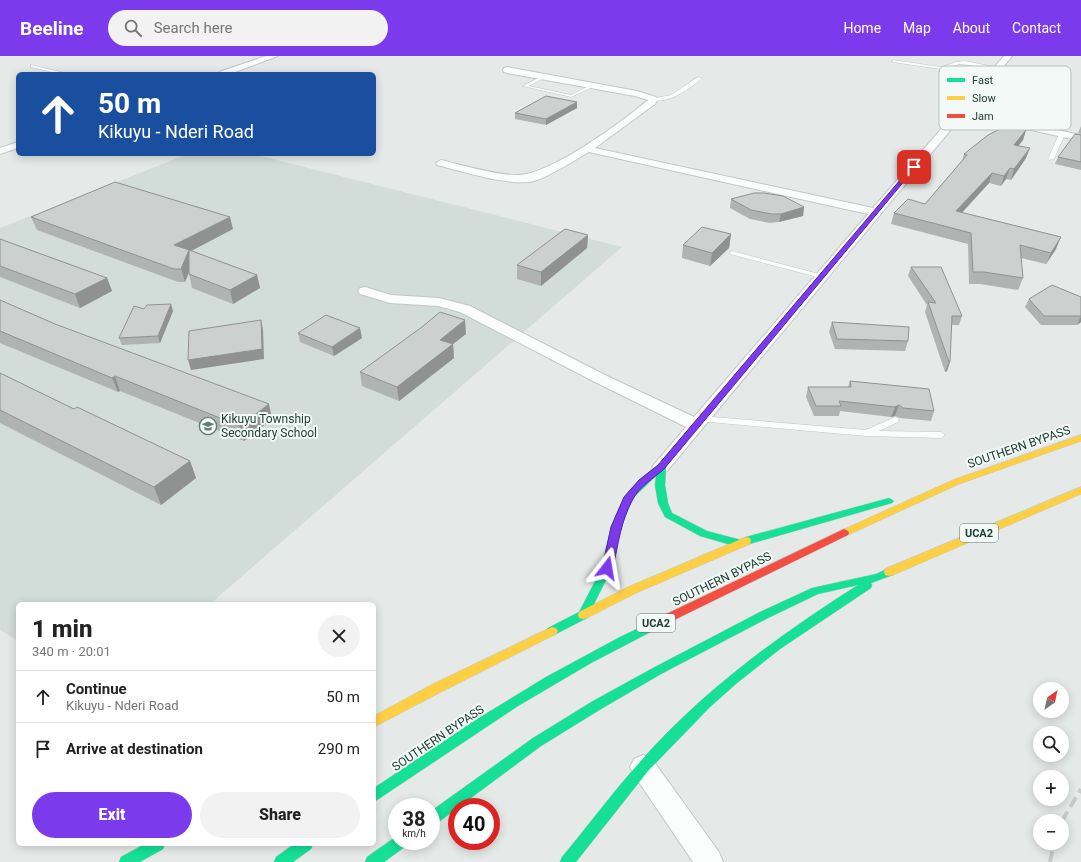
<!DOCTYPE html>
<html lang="en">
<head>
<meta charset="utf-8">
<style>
  body { margin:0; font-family:Roboto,sans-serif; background:#f2f2f2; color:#222; height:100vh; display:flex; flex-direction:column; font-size:15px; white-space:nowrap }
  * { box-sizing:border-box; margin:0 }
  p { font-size:13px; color:#767676 }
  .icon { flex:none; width:22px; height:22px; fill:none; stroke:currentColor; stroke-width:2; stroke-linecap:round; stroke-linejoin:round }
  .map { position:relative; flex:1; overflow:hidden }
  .sheet { position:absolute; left:16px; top:546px; width:360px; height:244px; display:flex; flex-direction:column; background:#fff; border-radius:6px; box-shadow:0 2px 10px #0003 }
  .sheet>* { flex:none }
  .banner { position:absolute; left:16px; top:16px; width:360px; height:84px; border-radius:6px; box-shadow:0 2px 10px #0003; background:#1a4fa0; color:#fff; overflow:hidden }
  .needle { width:26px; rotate:33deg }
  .buttons { position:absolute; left:1033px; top:626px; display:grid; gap:8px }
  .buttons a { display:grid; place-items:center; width:36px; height:36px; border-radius:50%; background:#fff; box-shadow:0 2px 10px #0003; font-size:20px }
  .speed { position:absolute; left:388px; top:742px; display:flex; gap:8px; font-size:20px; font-weight:700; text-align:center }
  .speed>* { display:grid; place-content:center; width:52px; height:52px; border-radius:50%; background:#fff; box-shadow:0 2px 10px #0003; line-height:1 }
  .speed small { font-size:10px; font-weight:400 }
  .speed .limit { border:6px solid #d22; background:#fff; color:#111 }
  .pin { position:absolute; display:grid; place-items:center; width:34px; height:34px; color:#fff; margin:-17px; border-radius:8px; box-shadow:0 2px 6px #0006 }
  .me { position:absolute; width:44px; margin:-22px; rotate:14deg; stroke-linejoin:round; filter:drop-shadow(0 0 3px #0008) }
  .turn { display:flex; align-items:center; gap:14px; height:84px; padding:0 16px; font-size:18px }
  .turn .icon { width:52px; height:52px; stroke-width:2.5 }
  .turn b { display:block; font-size:28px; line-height:34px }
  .round { display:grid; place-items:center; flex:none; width:42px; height:42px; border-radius:21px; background:#f2f2f2 }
  .summary { display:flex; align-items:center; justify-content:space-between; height:68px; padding:0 16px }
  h1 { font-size:24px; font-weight:800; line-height:30px }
  .cta { display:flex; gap:8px; margin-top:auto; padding:8px 16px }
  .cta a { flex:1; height:46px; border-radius:24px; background:#7c3aed; color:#fff; font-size:16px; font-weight:800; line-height:46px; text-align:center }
  .cta a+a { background:#f2f2f2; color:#222 }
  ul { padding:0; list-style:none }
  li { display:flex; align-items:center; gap:12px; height:52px; padding:0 16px; border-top:1px solid #e0e0e0 }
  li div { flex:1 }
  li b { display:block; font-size:15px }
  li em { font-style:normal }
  header { display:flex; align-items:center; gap:24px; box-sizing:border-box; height:56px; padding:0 20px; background:#7c3aed; color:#fff }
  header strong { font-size:19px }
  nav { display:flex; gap:22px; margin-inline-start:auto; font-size:14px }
  .search { width:280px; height:36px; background:#f2f2f2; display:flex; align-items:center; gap:10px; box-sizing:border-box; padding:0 14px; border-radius:22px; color:#767676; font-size:15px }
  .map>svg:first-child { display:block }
  .built { fill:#d2dcd8 }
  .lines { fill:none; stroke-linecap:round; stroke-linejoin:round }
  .lane-casing { stroke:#c2c7c5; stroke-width:1 }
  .street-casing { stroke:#c2c7c5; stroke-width:2 }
  .fast-casing { stroke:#c0c8c5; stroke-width:1 }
  .slow-casing { stroke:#c0c8c5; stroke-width:1 }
  .jam-casing { stroke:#c0c8c5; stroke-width:1 }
  .lane { fill:#fbfcfc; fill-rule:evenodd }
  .street { fill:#fbfcfc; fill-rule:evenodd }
  .fast { fill:#16e098; fill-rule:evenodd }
  .slow { fill:#ffcf43; fill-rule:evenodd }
  .jam { fill:#f24e42; fill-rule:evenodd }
  .rail { stroke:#c7cbca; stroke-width:4; stroke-dasharray:11 5.5; stroke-linecap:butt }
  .wall { fill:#afb4b2 }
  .shaded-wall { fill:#8f9291 }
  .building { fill:#ccd1cf; stroke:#8f9291 }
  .route { fill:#7c3aed; stroke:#51269a }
  .labels { text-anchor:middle; stroke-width:4; stroke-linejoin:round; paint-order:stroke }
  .shield { fill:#f3f9f6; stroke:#607770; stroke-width:1 }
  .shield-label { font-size:11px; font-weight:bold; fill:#213f37 }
  .poi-label { font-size:12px; fill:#213f37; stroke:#f3f9f6; text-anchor:start }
  .street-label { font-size:12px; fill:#213f37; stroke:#f3f9f6 }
  .key { fill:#f3f9f6; stroke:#b4c1bd; stroke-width:1 }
  .key-label { font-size:11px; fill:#213f37 }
</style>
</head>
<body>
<header>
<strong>Beeline</strong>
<div class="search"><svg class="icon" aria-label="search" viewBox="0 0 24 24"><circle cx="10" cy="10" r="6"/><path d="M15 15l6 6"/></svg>Search here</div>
<nav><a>Home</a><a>Map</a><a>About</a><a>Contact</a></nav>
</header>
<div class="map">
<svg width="1081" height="806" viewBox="0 0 1081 806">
  <rect width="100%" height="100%" fill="#e5eae8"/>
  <!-- built -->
  <polygon class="built" points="188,98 253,98 622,191 210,548 18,548 18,585 0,574 0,172"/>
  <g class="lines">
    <defs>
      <g id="lane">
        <polygon points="893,4 941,11 956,6 965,5 999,12 997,13 960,8 941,13 892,6"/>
        <polygon points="31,9 65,17 67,18 60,18 31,11"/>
        <polygon points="542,20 544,22 529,30 571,39 591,29 595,30 571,41 523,30"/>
        <path d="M 698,21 L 702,22 C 692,32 665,50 651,43 L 671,39 Z"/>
        <polygon points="1062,76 1065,78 1054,103 1049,104 1048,103 1059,78"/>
        <polygon points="732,195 823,219 824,220 821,222 730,198 730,196"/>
        <polygon points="701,360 866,374 895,361 898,362 899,364 898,366 879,375 941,376 945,379 941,382 866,380 698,365 697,363 698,361"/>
      </g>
      <g id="street">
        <polygon points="266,0 278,0 230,18 218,18 219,16"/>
        <path d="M 1004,0 L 1012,0 L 967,55 L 1081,79 L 1081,85 L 963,59 L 667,415 L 661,417 L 655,415 L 652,411 L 686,371 L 593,325 L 460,256 L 438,250 L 390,247 L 360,238 L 358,235 L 360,232 L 365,231 L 391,239 L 439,242 L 470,250 L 605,319 L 694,361 L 868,158 L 589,96 C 571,106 553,119 534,125 C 511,131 461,115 437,109 L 436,107 L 441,104 C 462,109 499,120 519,119 C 551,118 622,66 648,44 L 635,40 L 507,17 L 504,16 L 503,14 L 504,12 L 507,11 L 637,35 L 656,41 L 658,43 L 655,48 L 595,92 L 873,152 Z"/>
        <polygon points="18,86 18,92 0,98 0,92"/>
        <polygon points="643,699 652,703 719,796 723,806 693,806 634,719 630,711 634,703"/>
      </g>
      <g id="fast">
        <polygon points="661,408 666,411 665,429 668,447 672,457 707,475 741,484 746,481 889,442 894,445 892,447 746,489 743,488 738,491 700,480 665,461 658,447 655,429 656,420 633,442 621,471 612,512 587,562 556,578 552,579 548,578 546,575 548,572 579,556 602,512 611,471 624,441 640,424 658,409"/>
        <path d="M 889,512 L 893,513 L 894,516 L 893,519 L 871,527 L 872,529 L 871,532 L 780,593 L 737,627 L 710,651 L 648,715 L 576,806 L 560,806 L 562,801 C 588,770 612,737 639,707 C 702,635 778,580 858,529 L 818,538 L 768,562 L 661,618 L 601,653 L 541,690 L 436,768 L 431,769 L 431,755 L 533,682 L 593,645 L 653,612 L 760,556 L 812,532 L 876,518 Z"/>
        <polygon points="662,561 666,562 667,565 666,568 591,607 518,650 374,746 374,732 474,665 546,621 620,581"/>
        <polygon points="397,780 397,785 408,785 406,790 384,806 365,806 367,801"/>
        <polygon points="145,788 165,788 163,793 140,806 119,806 121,801"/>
        <polygon points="294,788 313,788 311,793 293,806 274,806 276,801"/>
      </g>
      <g id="slow">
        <polygon points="1081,379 1081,385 959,428 848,479 840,479 839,477 840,475 953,424"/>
        <polygon points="1081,431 1081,438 893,519 889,520 885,519 884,516 885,513"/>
        <polygon points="746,481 750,482 751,485 750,488 636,537 587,562 583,563 579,562 578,559 579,556 628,531"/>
        <polygon points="552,571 556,572 558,575 556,578 439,637 374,671 374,660 431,629"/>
      </g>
      <polygon id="jam" points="844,473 848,475 849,477 848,479 666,568 662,569 658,568 657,565 658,562"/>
    </defs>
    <!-- lane casing -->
    <use href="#lane" class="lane-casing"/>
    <!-- street casing -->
    <use href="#street" class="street-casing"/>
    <!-- fast casing -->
    <use href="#fast" class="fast-casing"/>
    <!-- slow casing -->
    <use href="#slow" class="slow-casing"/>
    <!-- jam casing -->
    <use href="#jam" class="jam-casing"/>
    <!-- lane -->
    <use href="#lane" class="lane"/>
    <!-- street -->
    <use href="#street" class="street"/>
    <!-- fast -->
    <use href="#fast" class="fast"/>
    <!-- slow -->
    <use href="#slow" class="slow"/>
    <!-- jam -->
    <use href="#jam" class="jam"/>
    <!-- rail -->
    <g class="rail">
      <polyline points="1062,765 1081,733"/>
      <polyline points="1050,806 1054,787"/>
    </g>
  </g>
  <!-- wall -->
  <g class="wall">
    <polygon points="577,46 577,52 546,69 515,63 515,57"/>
    <polygon points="1012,48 1010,54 1004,61 973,55 975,49"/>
    <polygon points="970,63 998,64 997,68 995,70 969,66"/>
    <polygon points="1081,70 1081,78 1078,77"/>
    <polygon points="1026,74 1023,84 1018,90 1026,102 1011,124 1006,123 1001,130 989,127 962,157 1056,193 1046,208 1021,202 1023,222 1018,234 980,228 969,228 968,188 891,168 894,157 925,148 962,106 964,98"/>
    <polygon points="1081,79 1081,114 1055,108 1058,101"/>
    <polygon points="731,143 804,151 803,160 779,166 770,167 750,163 730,152"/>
    <polygon points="31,161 233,173 191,195 257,219 260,232 233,248 192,232 189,217 185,226 178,226 37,174"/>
    <polygon points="731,178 729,192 710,210 682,202 683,189"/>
    <polygon points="588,179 587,192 541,230 517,223 517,209"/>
    <polygon points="0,183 107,222 112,235 80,252 0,221"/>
    <polygon points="911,211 962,260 959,269 951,269 950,306 947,315 945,316 925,256 927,249 908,220"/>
    <polygon points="1081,241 1081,266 1077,269 1041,269 1025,251 1029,243"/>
    <polygon points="0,244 272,363 244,385 120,335 118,336 0,287"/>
    <polygon points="144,253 173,255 160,287 122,289 119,282"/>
    <polygon points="832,266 908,285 905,295 835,293 829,276"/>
    <polygon points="298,277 362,282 334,300 300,286"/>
    <polygon points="466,278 453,288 454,302 399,345 362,330 360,316"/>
    <polygon points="0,317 74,353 190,405 196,422 161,449 0,367"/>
    <polygon points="850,325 934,355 931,365 900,362 895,360 891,361 840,355 839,360 814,360 806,341 808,331 848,331"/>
  </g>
  <!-- shaded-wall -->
  <g class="shaded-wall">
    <polygon points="577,46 577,52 546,69 546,63"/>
    <polygon points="1012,48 1010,54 1004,61 1006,55"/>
    <polygon points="1026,74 1023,84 1011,99 1014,89"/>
    <polygon points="1030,92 1026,102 1011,124 1014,113"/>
    <polygon points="1010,112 1006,123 1001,130 1004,120"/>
    <polygon points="992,117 989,127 953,166 956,155"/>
    <polygon points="804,151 803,160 779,166 781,158"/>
    <polygon points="230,161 233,173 189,196 192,207 185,226 174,189"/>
    <polygon points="731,178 729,192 710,210 712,197"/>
    <polygon points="588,179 587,192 541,230 541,216"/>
    <polygon points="1061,181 1056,193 1046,208 1051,197"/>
    <polygon points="257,219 260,232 233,248 230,234"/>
    <polygon points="107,222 112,235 80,252 75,238"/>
    <polygon points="171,248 173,255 160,287 158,280"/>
    <polygon points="1081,260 1081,266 1077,269"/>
    <polygon points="261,264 263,274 264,303 191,314 188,304"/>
    <polygon points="465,264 466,278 444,295 453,288 454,302 399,345 397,331 440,284"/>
    <polygon points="360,272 362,282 334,300 332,291"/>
    <polygon points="949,306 950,306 947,315 945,316"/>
    <polygon points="115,320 120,335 118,336 112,322"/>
    <polygon points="269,348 272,363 244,385 240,370"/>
    <polygon points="899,349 895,360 891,361 895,351"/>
    <polygon points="190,405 196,422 161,449 154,431"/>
  </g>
  <!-- building -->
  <g class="building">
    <polygon points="546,40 577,46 546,63 515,57"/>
    <polygon points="1006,70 1026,74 1014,89 1030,92 1014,113 1010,112 1004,120 992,117 956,155 1061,181 1051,197 1020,189 1023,222 984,216 973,216 971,177 894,157 908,143 925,148 967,99 964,98 988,79"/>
    <polygon points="1075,78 1081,79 1081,106 1058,101"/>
    <polygon points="115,126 230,161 174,189 189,194 181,213 174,213 31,161"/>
    <polygon points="754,137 764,137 783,140 804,151 781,158 771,158 751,154 731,143"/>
    <polygon points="702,171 731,178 712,197 683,189"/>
    <polygon points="565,173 588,179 541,216 517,209"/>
    <polygon points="0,183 107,222 75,238 0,210"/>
    <polygon points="189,194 257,219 230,234 189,218"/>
    <polygon points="911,211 941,211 962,260 952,260 950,306 949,306 928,246 936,247"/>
    <polygon points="1052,229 1081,241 1081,260 1044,260 1029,243"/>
    <polygon points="0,244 55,268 269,348 240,370 115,320 112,322 0,275"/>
    <polygon points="171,248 158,280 119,282 134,250 144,253 147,249"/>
    <polygon points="440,256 465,264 440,284 453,288 397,331 360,316 422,271"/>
    <polygon points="326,259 360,272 332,291 298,277"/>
    <polygon points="261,264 262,293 188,304 189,275"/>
    <polygon points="832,266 909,271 908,285 837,283"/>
    <polygon points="0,317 74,353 77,351 190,405 154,431 0,354"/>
    <polygon points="850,325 929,333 934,355 903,352 899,349 895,351 839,345 841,350 816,350 808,331 851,331"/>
  </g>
  <!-- route -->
  <path class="route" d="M 912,110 L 916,111 L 664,413 C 654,422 639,431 633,443 C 621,464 618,489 613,512 L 611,515 L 604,515 L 602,512 L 611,471 L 624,441 L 639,424 L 658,409 Z"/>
  <!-- icons -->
  <defs>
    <symbol id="school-ring" viewBox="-11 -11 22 22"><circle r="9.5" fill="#f3f9f6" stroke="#667b75" stroke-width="1.5"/><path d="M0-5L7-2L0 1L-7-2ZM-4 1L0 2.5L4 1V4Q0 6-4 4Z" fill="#667b75"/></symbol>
  </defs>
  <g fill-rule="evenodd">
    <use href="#school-ring" x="198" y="360" width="20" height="20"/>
  </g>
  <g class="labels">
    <!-- shield labels -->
    <g class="shield">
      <rect x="960" y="468" width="38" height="18" rx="3"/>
      <rect x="637" y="558" width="38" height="18" rx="3"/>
    </g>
    <g class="shield-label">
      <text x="979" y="481">UCA2</text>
      <text x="656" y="571">UCA2</text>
    </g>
    <!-- poi labels -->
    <g class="poi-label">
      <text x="221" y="367">Kikuyu Township<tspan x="221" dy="14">Secondary School</tspan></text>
    </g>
    <!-- street labels -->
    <g class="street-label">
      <text transform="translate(1019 391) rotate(-19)" y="4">SOUTHERN BYPASS</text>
      <text transform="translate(722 523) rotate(-26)" y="4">SOUTHERN BYPASS</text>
      <text transform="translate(438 682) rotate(-34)" y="4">SOUTHERN BYPASS</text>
    </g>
  </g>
  <!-- legend -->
  <rect x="939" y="10" width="132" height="64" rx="6" class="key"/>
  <rect x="947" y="22" width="18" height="4" fill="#16e098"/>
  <rect x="947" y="40" width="18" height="4" fill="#ffcf43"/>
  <rect x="947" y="58" width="18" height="4" fill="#f24e42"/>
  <g class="key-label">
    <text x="972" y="28">Fast</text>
    <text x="972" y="46">Slow</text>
    <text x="972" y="64">Jam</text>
  </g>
</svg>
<div class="buttons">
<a><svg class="needle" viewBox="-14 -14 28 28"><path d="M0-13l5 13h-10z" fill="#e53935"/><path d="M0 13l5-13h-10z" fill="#767676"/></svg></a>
<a><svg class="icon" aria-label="search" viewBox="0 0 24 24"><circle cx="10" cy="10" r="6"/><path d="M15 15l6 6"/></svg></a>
<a>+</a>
<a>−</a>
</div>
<div class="speed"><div>38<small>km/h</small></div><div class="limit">40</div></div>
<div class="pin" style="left:914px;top:111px;background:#d93025"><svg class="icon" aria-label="arrive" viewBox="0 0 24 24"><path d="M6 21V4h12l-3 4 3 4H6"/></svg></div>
<svg class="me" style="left:607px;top:512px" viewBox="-20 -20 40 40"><path d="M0-17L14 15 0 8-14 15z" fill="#7c3aed" stroke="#fff" stroke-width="4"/></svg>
<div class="banner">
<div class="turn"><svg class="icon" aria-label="ahead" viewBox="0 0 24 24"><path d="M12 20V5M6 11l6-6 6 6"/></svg><div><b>50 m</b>Kikuyu - Nderi Road</div></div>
</div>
<section class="sheet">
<div class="summary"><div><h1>1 min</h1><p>340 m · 20:01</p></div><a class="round"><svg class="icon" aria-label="close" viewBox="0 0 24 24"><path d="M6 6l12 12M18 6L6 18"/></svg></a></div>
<ul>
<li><svg class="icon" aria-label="ahead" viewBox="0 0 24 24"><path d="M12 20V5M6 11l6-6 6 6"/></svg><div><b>Continue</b><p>Kikuyu - Nderi Road</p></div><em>50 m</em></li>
<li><svg class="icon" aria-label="arrive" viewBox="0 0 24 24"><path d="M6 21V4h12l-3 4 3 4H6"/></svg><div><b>Arrive at destination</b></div><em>290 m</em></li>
</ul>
<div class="cta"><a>Exit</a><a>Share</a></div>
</section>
</div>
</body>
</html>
